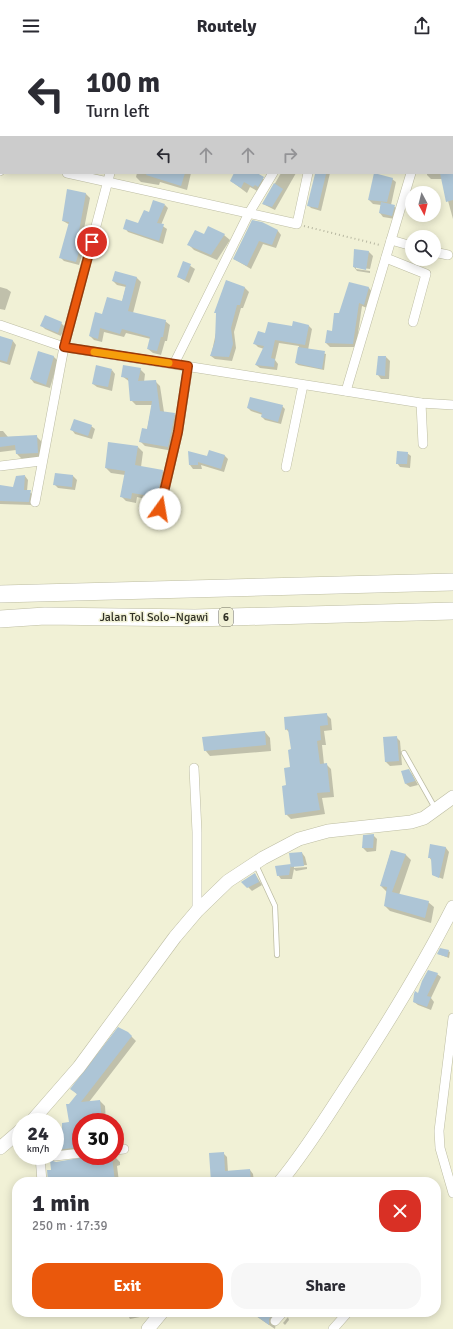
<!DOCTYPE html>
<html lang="en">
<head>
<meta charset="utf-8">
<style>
  body { margin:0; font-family:Signika,sans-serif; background:#f7f7f7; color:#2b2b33; height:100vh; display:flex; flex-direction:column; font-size:15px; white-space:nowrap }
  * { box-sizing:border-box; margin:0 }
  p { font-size:13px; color:#7c7c81 }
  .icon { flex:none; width:22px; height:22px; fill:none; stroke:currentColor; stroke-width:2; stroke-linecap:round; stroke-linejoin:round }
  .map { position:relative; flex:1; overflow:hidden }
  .details { position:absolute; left:12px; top:1125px; width:429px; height:140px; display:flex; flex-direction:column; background:#fff; border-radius:16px; box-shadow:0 2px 10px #0003 }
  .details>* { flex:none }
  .guide { position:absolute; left:0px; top:0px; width:453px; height:122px; box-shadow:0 2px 10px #0003; background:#fff; color:#2b2b33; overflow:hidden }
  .needle { width:26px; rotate:173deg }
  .fabs { position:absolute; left:405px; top:134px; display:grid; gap:8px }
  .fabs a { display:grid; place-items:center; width:36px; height:36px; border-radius:50%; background:#fff; box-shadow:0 2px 10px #0003; font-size:20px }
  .speed { position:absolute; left:12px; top:1061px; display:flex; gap:8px; font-size:20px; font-weight:700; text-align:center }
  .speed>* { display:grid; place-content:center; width:52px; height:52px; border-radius:50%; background:#fff; box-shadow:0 2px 10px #0003; line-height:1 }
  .speed small { font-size:10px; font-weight:400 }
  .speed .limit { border:6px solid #d22; background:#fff; color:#111 }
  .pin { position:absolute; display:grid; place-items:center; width:34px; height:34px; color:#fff; margin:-17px; border:2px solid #fff; border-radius:50%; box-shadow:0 1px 4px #0007 }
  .me { position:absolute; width:44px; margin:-22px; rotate:13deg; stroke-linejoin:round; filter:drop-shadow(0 0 3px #0008) }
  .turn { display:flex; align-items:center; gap:14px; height:84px; padding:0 20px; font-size:18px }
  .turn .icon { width:52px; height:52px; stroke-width:2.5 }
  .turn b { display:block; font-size:28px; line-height:34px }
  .lanes { display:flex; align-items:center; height:38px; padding:0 20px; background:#0003; justify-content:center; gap:20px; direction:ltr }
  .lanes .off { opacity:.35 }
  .round { display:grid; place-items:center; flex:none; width:42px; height:42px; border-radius:16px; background:#f7f7f7 }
  .overview { display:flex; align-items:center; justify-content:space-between; height:68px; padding:0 20px }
  h1 { font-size:24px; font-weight:800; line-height:30px }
  .cta { display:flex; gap:8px; margin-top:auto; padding:8px 20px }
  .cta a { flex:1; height:46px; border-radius:16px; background:#ea580c; color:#fff; font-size:16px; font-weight:800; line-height:46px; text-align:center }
  .cta a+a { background:#f7f7f7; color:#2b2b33 }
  header { display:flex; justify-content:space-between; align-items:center; height:52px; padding:0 20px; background:#fff; font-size:18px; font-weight:800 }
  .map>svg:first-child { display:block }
  .shadow { fill:#0003 }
  .building { fill:#adc5d6 }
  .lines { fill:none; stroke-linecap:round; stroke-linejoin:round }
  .lane-casing { stroke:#bdbda3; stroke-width:6 }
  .street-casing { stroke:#bdbda3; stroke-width:10 }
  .secondary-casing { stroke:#bdbda3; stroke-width:14 }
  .highway-casing { stroke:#bdbda3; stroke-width:18 }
  .path { stroke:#b7b7a1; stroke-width:2; stroke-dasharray:1 3; stroke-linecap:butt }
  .lane { stroke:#fff; stroke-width:4.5 }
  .street { stroke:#fff; stroke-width:9 }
  .secondary { stroke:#fff; stroke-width:13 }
  .highway { stroke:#fff; stroke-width:17 }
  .route-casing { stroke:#983908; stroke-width:10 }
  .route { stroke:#ea580c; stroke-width:7 }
  .slow { stroke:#f59e0b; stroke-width:7 }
  .labels { text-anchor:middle; stroke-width:3; stroke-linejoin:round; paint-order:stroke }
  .shield { fill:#f1f1d6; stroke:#6a6a5b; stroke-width:1 }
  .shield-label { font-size:11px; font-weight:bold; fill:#303026 }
  .street-label { font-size:12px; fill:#303026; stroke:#f1f1d6 }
</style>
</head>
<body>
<header><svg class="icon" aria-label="menu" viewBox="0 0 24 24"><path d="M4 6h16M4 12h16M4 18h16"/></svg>Routely<svg class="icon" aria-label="share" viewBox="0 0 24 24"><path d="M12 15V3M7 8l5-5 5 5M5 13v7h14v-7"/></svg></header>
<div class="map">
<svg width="453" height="1277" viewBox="0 0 453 1277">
  <rect width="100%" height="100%" fill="#f1f1d6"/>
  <!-- shadow -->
  <g class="shadow">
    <polygon points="22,0 42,0 22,1"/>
    <polygon points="123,0 143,0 122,1"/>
    <polygon points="152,0 191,0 191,1"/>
    <polygon points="205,0 230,0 205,1"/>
    <rect x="452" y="47" width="1" height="13"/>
    <rect x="0" y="74" width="1" height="22"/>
    <polygon points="452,84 453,85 453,167 442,127 431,127 427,123 427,121 452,121"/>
    <polygon points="137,121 191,121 187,138 160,130 159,133 141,130 136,125"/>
    <polygon points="236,121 255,121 269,131 259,140 250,135 247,141 231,129"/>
    <polygon points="281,121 296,121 275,158 263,152"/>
    <polygon points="316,121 330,121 321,159 311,156 308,153"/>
    <polygon points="392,127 396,130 391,153 398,157 395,167 383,165 380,161 381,153 373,152 369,148"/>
    <polygon points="68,138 86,142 90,146 82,187 86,191 79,213 64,209 61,206 70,173 63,169"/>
    <polygon points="165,153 168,156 161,173 167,177 163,192 128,180 125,176 138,172 149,161"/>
    <polygon points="253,169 278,179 281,183 276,196 263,192 251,217 234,207"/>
    <polygon points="205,183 224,183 230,188 217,208 194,198 189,193"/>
    <polygon points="355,198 369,200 373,204 370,217 356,215 356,217 370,219 370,221 357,219 354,215"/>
    <polygon points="184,210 195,217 189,231 178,225"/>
    <polygon points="116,220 137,226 141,230 133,261 165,269 170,273 167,289 165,289 161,303 153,301 148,297 151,287 126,281 124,285 104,280 102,290 94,288 90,284 103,263 122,250 126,235 117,233 113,229"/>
    <polygon points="227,229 245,236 249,240 243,256 241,256 234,280 236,296 232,309 215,307 211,304"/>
    <polygon points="350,232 369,236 372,240 367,256 362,254 356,295 330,295 326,291 328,279 333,280"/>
    <polygon points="0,235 7,237 11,240 5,258 0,257"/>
    <polygon points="61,271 65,275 61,284 45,277 42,274"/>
    <polygon points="309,274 312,277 308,298 326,302 324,318 298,313 296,311 299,294 279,291 275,308 278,312 277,318 260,316 256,313 264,297 258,295 254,291 266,283 292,275"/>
    <polygon points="0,286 13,289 16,293 10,313 0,310"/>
    <polygon points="39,300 54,305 58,309 50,336 34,331 31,327"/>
    <polygon points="386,305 390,309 389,327 381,327 378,323"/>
    <polygon points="140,317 145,322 144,330 155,329 160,334 164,360 174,362 179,367 173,399 145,394 140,389 147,378 152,353 136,353 131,348 130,330 122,324"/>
    <polygon points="112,318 115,322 112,339 97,335 93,332"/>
    <polygon points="282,354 285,357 281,372 265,368 262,365 263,363 251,359 248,356"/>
    <polygon points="91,374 95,377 92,387 75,382 72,378"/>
    <polygon points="0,379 3,379 8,385 36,384 41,389 42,406 22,407 17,402 16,398 0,400"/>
    <polygon points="138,395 143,400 141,415 162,419 168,424 163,444 157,443 155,449 137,445 136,451 126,449 121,444 125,423 111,421 106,416"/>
    <polygon points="407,401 411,404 410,416 400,415 397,411"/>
    <polygon points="225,404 228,407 224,420 201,413 202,417 193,417 190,413 208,406"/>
    <polygon points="56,422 73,424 77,428 75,438 58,436 54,432"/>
    <polygon points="25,424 28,428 27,439 34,443 32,453 0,452 0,434 14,436"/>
    <polygon points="326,662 331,667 332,678 324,679 326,693 322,693 324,712 326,712 331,717 334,745 322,746 325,762 291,767 286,762 292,698 290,681 286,677"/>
    <polygon points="265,680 270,686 271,699 210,704 205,698"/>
    <polygon points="396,685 400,689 402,713 390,714 386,710 384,686"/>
    <polygon points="408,718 412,722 418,733 410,735 406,732"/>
    <polygon points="373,783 377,787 376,799 367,800 363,796 364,784"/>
    <polygon points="431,794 446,796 449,800 443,827 433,823 432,809 429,805"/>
    <polygon points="391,799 406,803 411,808 399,843 428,850 434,855 431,871 390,859 385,854 387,840 381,834"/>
    <polygon points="302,801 305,805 307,813 294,814 294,816 307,815 307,817 296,819 294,817 292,827 281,827 278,823 276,815 292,813"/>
    <polygon points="255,822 262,833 252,839 243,830"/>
    <polygon points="448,899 450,900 449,906 438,902"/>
    <polygon points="437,922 441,925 431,946 434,950 431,958 418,953 414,950"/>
    <polygon points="127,980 136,989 89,1050 100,1049 105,1054 106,1070 81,1070 81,1100 55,1104 55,1094 64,1093 70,1070 70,1053 78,1043 72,1037"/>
    <polygon points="115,1089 120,1094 115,1100"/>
    <polygon points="223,1101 227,1105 228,1120 250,1118 253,1122 254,1130 214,1130"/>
    <polygon points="87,1104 115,1105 120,1110 120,1113 117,1114 119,1130 49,1130 56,1111 82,1108"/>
    <polygon points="126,1260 140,1260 140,1265 130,1267"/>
    <polygon points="250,1260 282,1260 276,1271 275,1277"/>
    <polygon points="288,1265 289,1268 285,1273 283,1271"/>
  </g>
  <!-- building -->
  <g class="building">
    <polygon points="147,121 185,121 181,134 146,123"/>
    <polygon points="234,121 257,121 264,125 258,135 255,133 253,135 244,130 241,136 230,129"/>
    <polygon points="374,121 393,126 387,150 368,148"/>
    <polygon points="440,121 453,121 453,148 446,150"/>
    <polygon points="315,122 326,122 318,156 307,154"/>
    <polygon points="274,131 283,137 272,155 262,152"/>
    <polygon points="67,137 86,141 78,185 83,186 76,210 59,206 69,170 62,169"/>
    <polygon points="153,148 165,152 157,171 164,172 159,189 123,177 126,167 138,171 144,158 149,160"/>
    <polygon points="381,150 395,153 392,164 379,161"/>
    <polygon points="252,168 262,170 278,178 272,193 259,189 247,214 233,207"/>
    <polygon points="208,174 225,182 211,203 187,193 195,178 204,182"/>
    <polygon points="354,197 369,199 366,218 353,215"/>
    <polygon points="183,209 191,212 185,228 177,225"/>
    <polygon points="115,219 137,225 128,259 166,268 163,285 161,285 157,299 147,297 150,285 122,277 120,282 100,276 98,287 89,284 95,260 102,262 107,245 122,249 126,233 112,229"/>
    <polygon points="226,228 245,235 240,253 237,253 231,276 233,292 229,305 210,304 215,289 216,261 214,261"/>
    <polygon points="349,230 369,235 364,253 359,251 353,292 325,291 327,278 332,279 334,261 339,261"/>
    <polygon points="45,263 62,270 58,281 40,274"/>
    <polygon points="293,269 309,273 305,293 275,288 271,306 275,307 274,315 255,313 264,294 253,292 258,279 265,281 268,270 292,274"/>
    <polygon points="0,284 13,288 7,310 0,308"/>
    <polygon points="298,295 325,299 322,317 295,311"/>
    <polygon points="38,299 54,304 46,333 30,327"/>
    <polygon points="378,304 386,304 385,324 376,323"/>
    <polygon points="96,313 112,317 108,335 92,332"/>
    <polygon points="123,313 141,316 138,329 156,328 160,359 175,361 168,395 139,390 142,376 147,377 152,349 130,349 128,326 121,325"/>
    <polygon points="250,345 283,353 278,370 261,365 262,361 247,356"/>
    <polygon points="74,367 92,373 88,384 70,378"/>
    <polygon points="37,383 38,401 16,402 15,393 0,395 0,385"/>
    <polygon points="108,390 138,394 135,413 163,418 158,440 151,438 150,444 132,441 131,447 120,445 125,419 105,416"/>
    <polygon points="209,398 225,403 221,417 198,410 198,413 189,413 188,399 207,404"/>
    <polygon points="397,399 408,400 407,412 396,412"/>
    <polygon points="55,421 73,423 72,435 53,433"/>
    <polygon points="25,423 24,438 31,438 29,450 0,449 0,433 13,435 16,424"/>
    <polygon points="327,661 328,673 320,674 321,688 317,689 320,712 327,711 330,740 317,741 320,758 285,763 282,734 286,733 284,716 290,715 288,698 291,697 288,677 285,678 284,665"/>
    <polygon points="265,679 266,693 204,699 202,685"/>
    <polygon points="397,684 399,709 385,710 383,685"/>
    <polygon points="409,717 415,729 405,732 401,719"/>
    <polygon points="374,782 373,796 362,796 363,783"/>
    <polygon points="430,792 446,795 439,826 432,823 431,806 428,806"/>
    <polygon points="391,798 406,802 392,840 429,849 425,866 384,854 387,835 380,834"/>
    <polygon points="302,800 304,814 291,815 289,801"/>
    <polygon points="291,812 289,823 277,824 275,814"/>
    <polygon points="255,821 259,830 247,836 241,830"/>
    <polygon points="440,896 449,898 447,905 437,902"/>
    <polygon points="428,918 438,921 427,944 431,945 427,955 413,950 414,942 415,939 418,941 422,929"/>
    <polygon points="118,975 128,980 132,984 81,1050 100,1048 102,1070 81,1070 81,1095 55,1098 55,1093 62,1092 60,1080 62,1080 62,1071 69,1070 66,1052 69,1052 77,1042 70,1037"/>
    <polygon points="224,1100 225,1119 250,1117 251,1130 211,1130 209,1101"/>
    <polygon points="112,1104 115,1130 48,1130 47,1118 51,1118 50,1108 56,1110 85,1105"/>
    <polygon points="251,1260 275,1260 269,1267 269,1273"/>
  </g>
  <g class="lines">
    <defs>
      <g id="lane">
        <polyline points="404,701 435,756"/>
        <polyline points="256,813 275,854 277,903"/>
      </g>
      <g id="street">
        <polyline points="423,0 428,1"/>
        <polyline points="49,1 49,0"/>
        <polyline points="141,1 141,0"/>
        <polyline points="349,1 349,0"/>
        <polyline points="452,6 453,7"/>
        <polyline points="0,119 1,115"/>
        <polyline points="67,121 297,172 308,121"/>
        <polyline points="391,188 412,194"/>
        <polyline points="434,200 448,203"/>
        <polyline points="386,206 426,222 413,270"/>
        <polyline points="0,273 64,295 421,351 453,353"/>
        <polyline points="174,312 249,161 273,121"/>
        <polyline points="346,339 411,121"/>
        <polyline points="421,351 423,392"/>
        <polyline points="0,414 41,409"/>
        <polyline points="286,415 303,333"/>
        <polyline points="35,450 64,295 110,121"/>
        <polyline points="160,457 178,380 188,315"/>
        <polyline points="194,716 197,780 197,859"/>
        <polyline points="453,966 439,1079 440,1096 453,1141"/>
        <polyline points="115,1098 124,1097"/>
        <polyline points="40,1104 42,1130"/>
        <polyline points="55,1104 81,1101"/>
        <polyline points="275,1269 283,1260"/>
        <polyline points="333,1277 348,1260"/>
      </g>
      <g id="secondary">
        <polyline points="31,1070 79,1015 175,885 197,859 228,829 263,806 299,787 328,779 411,770 424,766 453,745"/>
        <polyline points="0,1096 21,1078"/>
        <path d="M 280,1130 C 304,1101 324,1069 344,1038 C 383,979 421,918 453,855"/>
        <polyline points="148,1277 162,1260"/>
      </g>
      <g id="highway">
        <polyline points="0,542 453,530"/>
        <polyline points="0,567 45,564 195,566 453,559"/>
      </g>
    </defs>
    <!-- lane casing -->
    <use href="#lane" class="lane-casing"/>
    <!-- street casing -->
    <use href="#street" class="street-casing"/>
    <!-- secondary casing -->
    <use href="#secondary" class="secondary-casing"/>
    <!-- highway casing -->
    <use href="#highway" class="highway-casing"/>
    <!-- path -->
    <polyline class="path" points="304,174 380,193"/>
    <!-- lane -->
    <use href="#lane" class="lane"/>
    <!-- street -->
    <use href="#street" class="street"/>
    <!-- secondary -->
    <use href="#secondary" class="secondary"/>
    <!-- highway -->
    <use href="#highway" class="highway"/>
  </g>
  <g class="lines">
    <defs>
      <polyline id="route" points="92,190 64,295 188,314 178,380 160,457"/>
    </defs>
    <!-- route casing -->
    <use href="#route" class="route-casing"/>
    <!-- route -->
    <use href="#route" class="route"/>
    <!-- slow -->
    <polyline class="slow" points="94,300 169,311"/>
  </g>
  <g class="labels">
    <!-- shield labels -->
    <rect class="shield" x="219" y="556" width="14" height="18" rx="3"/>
    <g class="shield-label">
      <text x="226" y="569">6</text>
    </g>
    <!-- street labels -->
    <g class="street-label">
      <text x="154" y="569">Jalan Tol Solo–Ngawi</text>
    </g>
  </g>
</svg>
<div class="fabs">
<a><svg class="needle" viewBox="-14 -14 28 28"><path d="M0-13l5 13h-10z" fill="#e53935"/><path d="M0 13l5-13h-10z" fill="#7c7c81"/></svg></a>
<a><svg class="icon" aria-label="search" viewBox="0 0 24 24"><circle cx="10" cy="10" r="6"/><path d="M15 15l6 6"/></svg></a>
</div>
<div class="speed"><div>24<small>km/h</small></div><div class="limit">30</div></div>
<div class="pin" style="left:92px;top:190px;background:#d93025"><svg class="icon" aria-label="arrive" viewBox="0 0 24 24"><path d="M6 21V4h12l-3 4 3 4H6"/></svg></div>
<svg class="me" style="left:160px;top:457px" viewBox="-20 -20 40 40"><circle r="19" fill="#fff"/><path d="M0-13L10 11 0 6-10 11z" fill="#ea580c"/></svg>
<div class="guide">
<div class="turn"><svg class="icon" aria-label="left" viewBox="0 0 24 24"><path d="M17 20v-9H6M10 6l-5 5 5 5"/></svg><div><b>100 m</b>Turn left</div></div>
<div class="lanes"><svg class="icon" aria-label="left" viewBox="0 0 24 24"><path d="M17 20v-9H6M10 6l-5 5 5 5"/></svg><svg class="icon off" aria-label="ahead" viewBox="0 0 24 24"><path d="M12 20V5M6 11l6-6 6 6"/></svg><svg class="icon off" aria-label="ahead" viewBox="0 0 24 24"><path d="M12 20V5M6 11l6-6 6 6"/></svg><svg class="icon off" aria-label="right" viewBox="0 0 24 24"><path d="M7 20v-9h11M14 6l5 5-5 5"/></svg></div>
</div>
<section class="details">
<div class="overview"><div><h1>1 min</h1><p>250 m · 17:39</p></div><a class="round" style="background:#d93025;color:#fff"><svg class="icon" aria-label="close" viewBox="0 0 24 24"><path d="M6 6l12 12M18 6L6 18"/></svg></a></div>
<div class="cta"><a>Exit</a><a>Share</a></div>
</section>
</div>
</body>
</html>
